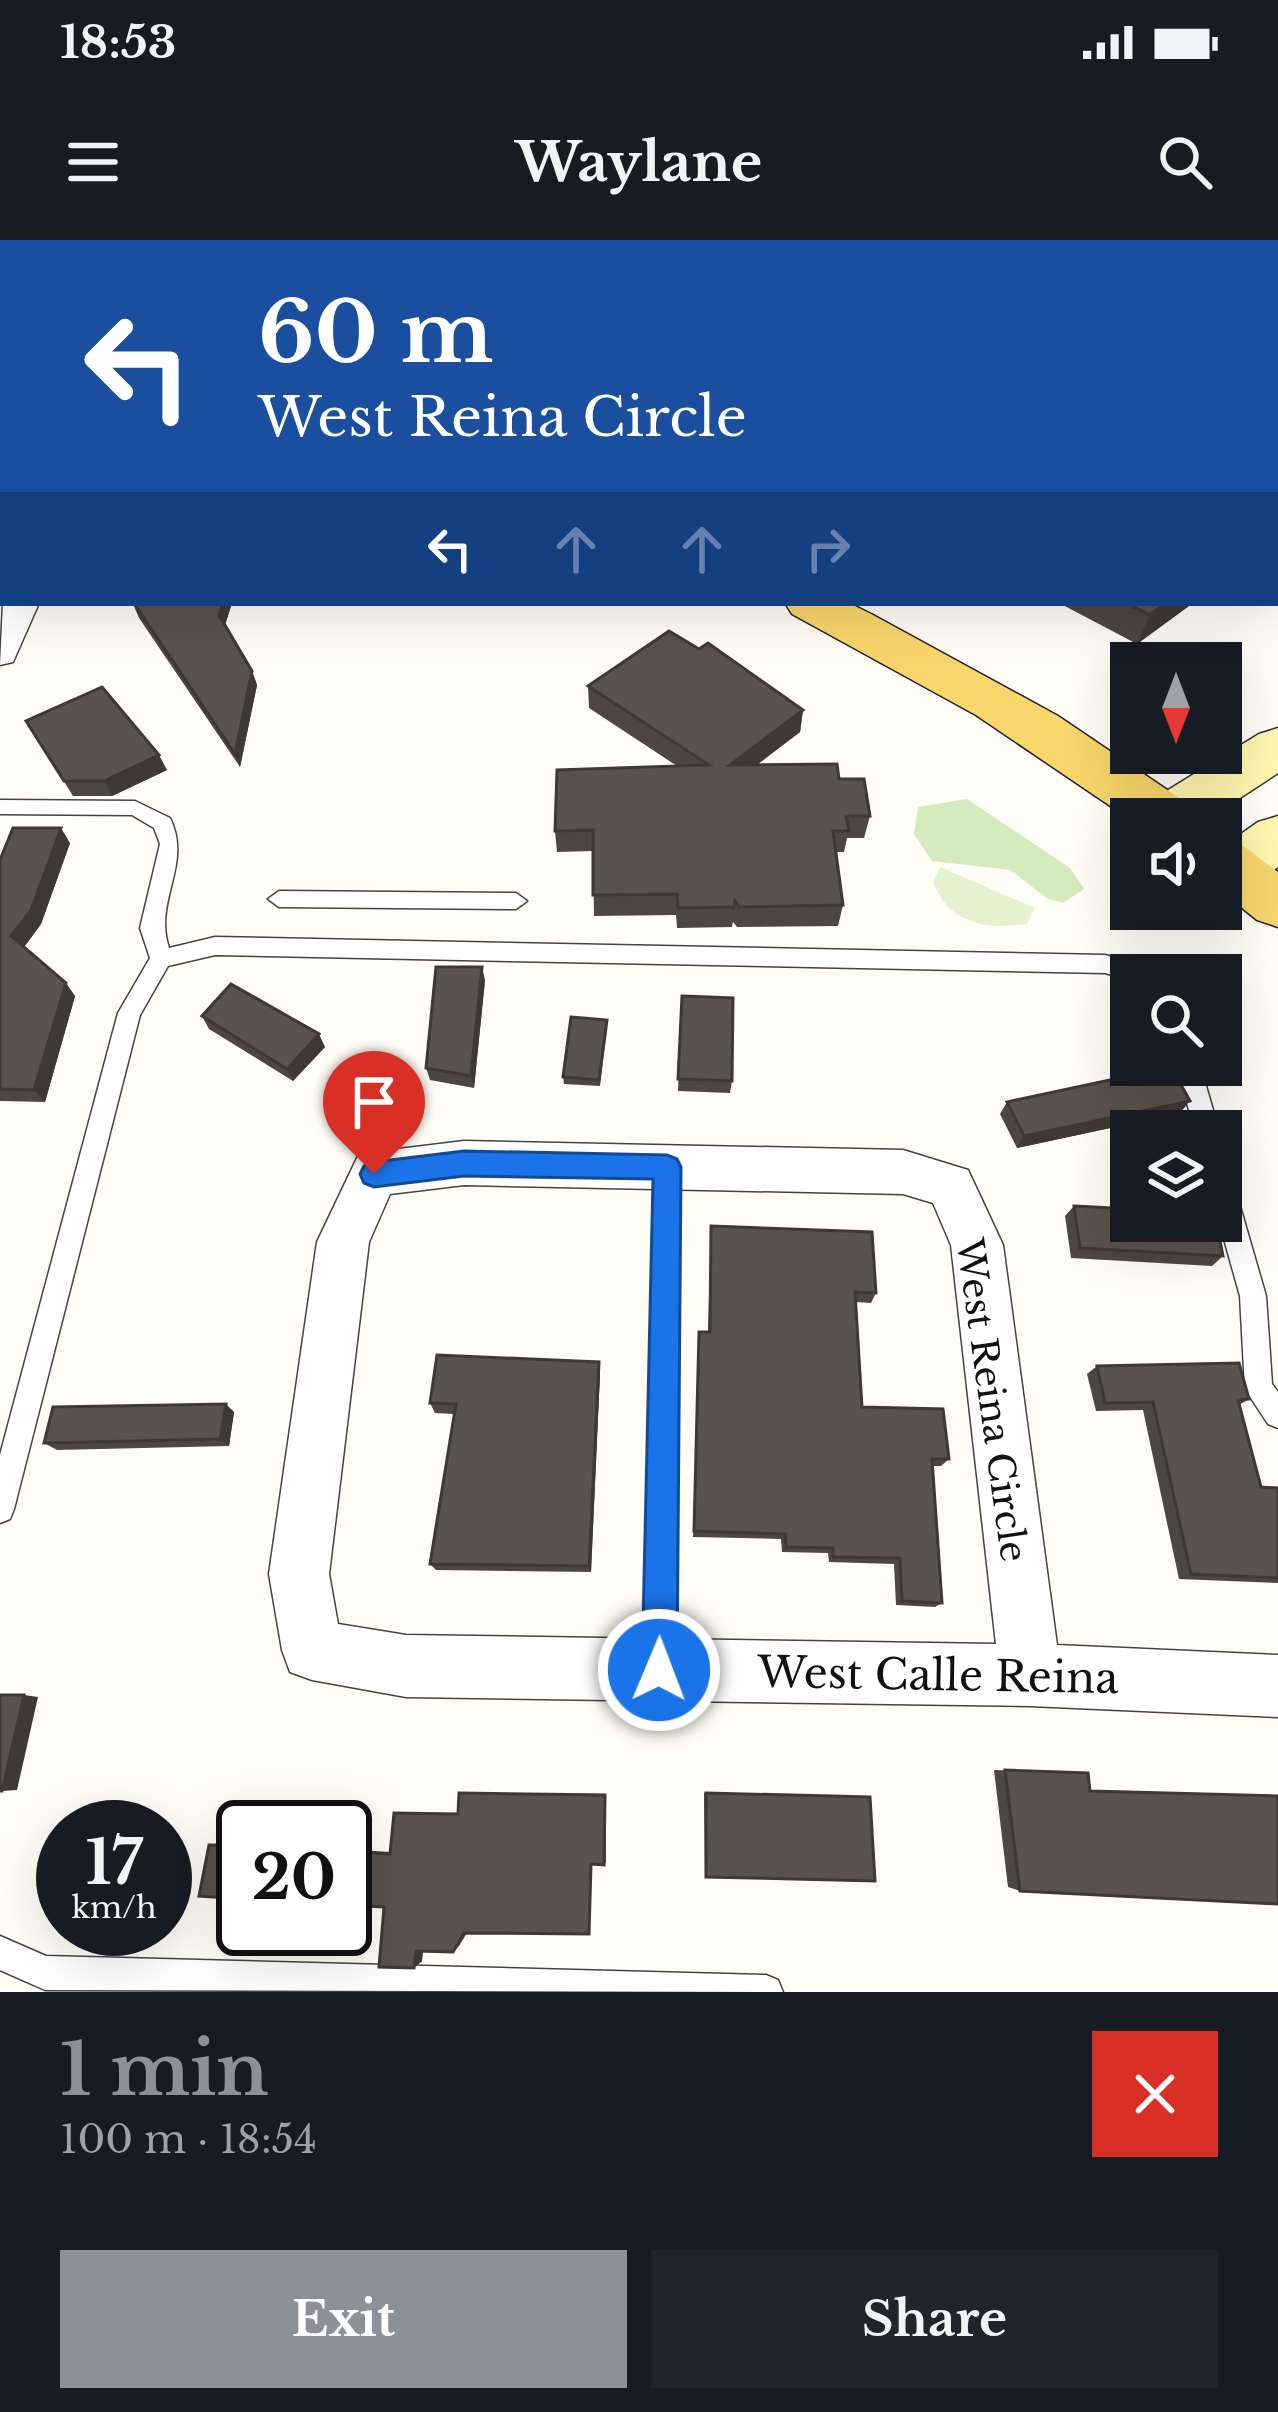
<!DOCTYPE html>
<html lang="en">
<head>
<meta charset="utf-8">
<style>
  body { margin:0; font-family:"Libre Baskerville",serif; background:#20242c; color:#f1f3f6; height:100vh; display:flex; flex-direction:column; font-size:45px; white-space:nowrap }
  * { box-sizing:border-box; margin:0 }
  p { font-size:39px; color:#9ea1a6 }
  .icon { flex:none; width:66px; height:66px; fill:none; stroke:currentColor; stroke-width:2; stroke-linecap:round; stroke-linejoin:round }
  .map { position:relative; height:1752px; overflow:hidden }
  .side { display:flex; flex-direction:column; background:#171b24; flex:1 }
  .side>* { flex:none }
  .top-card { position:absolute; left:0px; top:0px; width:1278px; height:366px; box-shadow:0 12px 48px #0002; background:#1a4fa0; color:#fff; overflow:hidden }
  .needle { width:78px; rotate:180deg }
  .tools { position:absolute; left:1110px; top:402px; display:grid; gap:24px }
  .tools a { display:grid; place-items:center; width:132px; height:132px; border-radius:0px; background:#171b24; box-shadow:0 12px 48px #0002; font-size:60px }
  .speed { position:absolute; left:36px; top:1560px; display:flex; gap:24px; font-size:60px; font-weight:700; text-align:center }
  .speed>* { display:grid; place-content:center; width:156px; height:156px; border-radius:50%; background:#171b24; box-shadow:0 12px 48px #0002; line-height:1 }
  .speed small { font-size:30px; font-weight:400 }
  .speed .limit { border:6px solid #111; border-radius:18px; background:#fff; color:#111 }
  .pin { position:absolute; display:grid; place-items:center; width:102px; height:102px; color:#fff; margin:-123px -51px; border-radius:50% 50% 50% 0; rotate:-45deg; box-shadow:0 0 12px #0007 }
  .pin .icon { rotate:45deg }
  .me { position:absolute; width:132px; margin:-66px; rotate:1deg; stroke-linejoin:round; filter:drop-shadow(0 0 9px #0008) }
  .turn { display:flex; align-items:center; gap:42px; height:252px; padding:0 60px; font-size:54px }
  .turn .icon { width:156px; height:156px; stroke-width:2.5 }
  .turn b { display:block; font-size:84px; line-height:102px }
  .lanes { display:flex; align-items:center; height:114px; padding:0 60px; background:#0003; justify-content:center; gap:60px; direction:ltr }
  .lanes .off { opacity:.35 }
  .round { display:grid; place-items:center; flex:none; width:126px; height:126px; border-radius:0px; background:#20242c }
  .overview { display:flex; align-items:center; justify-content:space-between; height:204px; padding:0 60px }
  h1 { font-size:72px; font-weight:700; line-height:90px; color:#8c9099 }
  .primary-button { display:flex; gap:24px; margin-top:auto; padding:24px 60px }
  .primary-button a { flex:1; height:138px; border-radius:0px; background:#8c9099; color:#fff; font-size:48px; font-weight:700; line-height:138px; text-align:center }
  .primary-button a+a { background:#20242c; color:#f1f3f6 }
  .status { display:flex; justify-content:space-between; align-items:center; height:84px; padding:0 60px; background:#171b24; direction:ltr }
  .status svg { height:33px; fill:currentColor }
  header { display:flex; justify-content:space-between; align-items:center; height:156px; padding:0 60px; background:#171b24; font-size:54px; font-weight:700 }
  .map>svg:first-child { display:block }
  .green { fill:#d5ebbd }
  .pitch { fill:#e6f2cf }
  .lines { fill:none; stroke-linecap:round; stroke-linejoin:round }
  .lane-casing { stroke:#444; stroke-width:3 }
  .street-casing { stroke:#444; stroke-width:3 }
  .secondary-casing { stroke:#333; stroke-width:3 }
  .primary-casing { stroke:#222; stroke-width:3 }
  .lane { fill:#fff; fill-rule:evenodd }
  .street { fill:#fff; fill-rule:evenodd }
  .secondary { fill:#fff6b0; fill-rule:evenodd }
  .primary { fill:#f9d66b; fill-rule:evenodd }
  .wall { fill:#4d4742 }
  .shaded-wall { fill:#3f3936 }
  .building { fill:#5a524d; stroke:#3f3936; stroke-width:3 }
  .route { fill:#1a73e8; stroke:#114b97; stroke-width:3 }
  .labels { text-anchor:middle; stroke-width:12; stroke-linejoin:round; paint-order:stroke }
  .street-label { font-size:36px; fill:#111; stroke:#fff }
  .near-street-label { font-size:42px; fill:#111; stroke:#fff }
</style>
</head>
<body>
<div class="status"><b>18:53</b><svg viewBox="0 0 49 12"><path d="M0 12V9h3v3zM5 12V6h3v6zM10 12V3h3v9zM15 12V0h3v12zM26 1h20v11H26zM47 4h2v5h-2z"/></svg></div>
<header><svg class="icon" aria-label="menu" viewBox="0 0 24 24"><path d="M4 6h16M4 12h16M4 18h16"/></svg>Waylane<svg class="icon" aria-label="search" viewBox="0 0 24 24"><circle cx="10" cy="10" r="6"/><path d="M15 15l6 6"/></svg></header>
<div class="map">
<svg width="1278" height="1752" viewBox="0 0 1278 1752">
  <rect width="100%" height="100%" fill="#fffdf5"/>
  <!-- green -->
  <polygon class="green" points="967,559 1070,628 1084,649 1063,663 1048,659 1010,630 932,621 914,594 918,567"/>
  <!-- pitch -->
  <path class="pitch" d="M 940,627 L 1035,668 L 1027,684 C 985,690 949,684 933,642 Z"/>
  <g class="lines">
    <defs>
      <g id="lane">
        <rect x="807" y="0" width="14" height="3"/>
        <rect x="0" y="99" width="3" height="8"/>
        <path d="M 0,560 L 135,561 L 170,578 C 193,625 153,660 169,708 L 215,697 L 1105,715 L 1153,729 L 1156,735 L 1131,735 L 1131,740 L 1105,733 L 215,715 L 168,726 L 140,775 L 14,1269 L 10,1279 L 0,1283 L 0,1215 L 118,773 L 150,718 L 140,688 L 160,604 L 154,588 L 132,575 L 0,574 Z"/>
        <polygon points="279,651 516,653 527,661 516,669 279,667 268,659"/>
        <polygon points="1176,825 1200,825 1219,891 1195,891"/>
        <polygon points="667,916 676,919 679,927 674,1427 670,1438 659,1442 648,1438 644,1427 655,927 658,919"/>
        <polygon points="1221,931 1230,934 1233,942 1266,1056 1272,1144 1278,1152 1278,1188 1268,1184 1245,1149 1240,1056 1219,981"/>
        <polygon points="0,1696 46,1716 766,1735 778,1740 783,1752 45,1750 0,1730"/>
      </g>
      <g id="street">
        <rect x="1275" y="128" width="3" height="18"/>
        <polygon points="3,363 39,363 13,422 0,425"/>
        <path d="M 464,901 L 903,910 L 968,930 L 1003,1005 L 1057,1405 L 1278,1415 L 1278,1477 L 1030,1466 L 406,1457 L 312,1440 L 290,1432 L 282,1410 L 269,1334 L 317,1002 L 357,918 L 374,912 ZM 464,945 L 903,954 L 933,963 L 951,1005 L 996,1404 L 406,1395 L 338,1384 L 329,1334 L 369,1002 L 390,954 Z"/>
      </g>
      <g id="secondary">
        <polygon points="1278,488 1278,533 1208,579 1140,579 1147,563 1259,494"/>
        <path d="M 1278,576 L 1278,627 C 1260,640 1244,654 1221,647 L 1221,608 L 1258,582 Z"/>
      </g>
      <g id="primary">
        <rect x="0" y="142" width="3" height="26"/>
        <polygon points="785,363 849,363 873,375 1058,476 1188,564 1196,579 1131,580 976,475 792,374"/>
        <polygon points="1221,597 1241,604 1278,632 1278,687 1257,680 1221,651"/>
      </g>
    </defs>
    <!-- lane casing -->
    <use href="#lane" class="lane-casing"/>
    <!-- street casing -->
    <use href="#street" class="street-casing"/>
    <!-- secondary casing -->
    <use href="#secondary" class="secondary-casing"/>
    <!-- primary casing -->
    <use href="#primary" class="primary-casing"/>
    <!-- lane -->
    <use href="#lane" class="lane"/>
    <!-- street -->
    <use href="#street" class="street"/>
    <!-- secondary -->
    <use href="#secondary" class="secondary"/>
    <!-- primary -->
    <use href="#primary" class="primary"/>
  </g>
  <!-- wall -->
  <g class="wall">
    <polygon points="989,0 1262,0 1264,3 882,3"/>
    <polygon points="1275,22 1278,27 1278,55 1275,62"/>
    <polygon points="232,363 225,385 252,431 257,445 240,527 139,378 133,364"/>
    <polygon points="1059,363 1193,363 1137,404"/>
    <polygon points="588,446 803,470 800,492 756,525 839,539 870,576 864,598 847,598 844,612 836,612 843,665 838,686 737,687 733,682 732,687 677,688 676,675 594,676 593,611 557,612 555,591 677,526 589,468"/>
    <polygon points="26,481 167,530 112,556 73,556"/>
    <polygon points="70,603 41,684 24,707 75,756 45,862 0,861 0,620"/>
    <polygon points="485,740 474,848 430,840 426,828"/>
    <polygon points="682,756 732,841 730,853 678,851"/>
    <polygon points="202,776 325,807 293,841 209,789"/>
    <polygon points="607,787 600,846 564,844 563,837"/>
    <polygon points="1007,862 1180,873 1017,908 1000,874"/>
    <polygon points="1074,966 1223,1016 1212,1026 1071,1018 1065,976"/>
    <polygon points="711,986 876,1053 871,1063 856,1062 862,1167 949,1219 941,1226 932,1226 942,1363 935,1367 896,1365 894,1324 829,1322 828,1313 782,1312 781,1299 693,1297 698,1102 699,1092 708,1092"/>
    <polygon points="1097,1126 1249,1159 1239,1165 1261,1247 1278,1248 1278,1343 1179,1339 1143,1170 1096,1171 1087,1134"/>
    <polygon points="600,1133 591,1332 436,1330 430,1324 454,1174 435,1173 430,1163"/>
    <polygon points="234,1172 229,1206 57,1210 44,1203"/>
    <polygon points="994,1530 1088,1533 1020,1651 1008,1647"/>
    <polygon points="459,1553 606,1554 606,1622 604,1625 592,1624 589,1694 467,1693 459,1706 453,1712 423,1711 422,1721 414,1728 384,1667 345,1665 345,1609 390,1612 394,1573 458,1573"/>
    <polygon points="704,1553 870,1557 706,1637 705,1635"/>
    <polygon points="223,1602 243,1603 243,1659 209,1605"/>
  </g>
  <!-- shaded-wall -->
  <g class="shaded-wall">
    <polygon points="223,363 232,363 224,388 219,375"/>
    <polygon points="1166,363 1193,363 1137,404 1150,375"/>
    <polygon points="252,431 257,445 240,527 235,514"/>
    <polygon points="803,470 800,492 728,547 730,525"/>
    <polygon points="159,515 167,530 112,556 104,541"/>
    <polygon points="61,588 70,603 41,684 22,710 11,696"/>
    <polygon points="482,727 485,740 474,848 471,836"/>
    <polygon points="66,743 75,756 45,862 34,850"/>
    <polygon points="319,794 325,807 293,841 287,829"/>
    <polygon points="1190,861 1180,873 1017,908 1024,896"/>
    <polygon points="599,1122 600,1133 591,1332 589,1326"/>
    <polygon points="226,1164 234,1172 229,1206 220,1199"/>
    <polygon points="24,1455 38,1457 17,1550 2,1551"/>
    <polygon points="423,1705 422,1721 414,1728 416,1711"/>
  </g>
  <!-- building -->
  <g class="building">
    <polygon points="2,0 84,0 83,3 3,3 3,56 0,56 0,14 2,14"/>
    <polygon points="87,0 353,0 352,3 90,3"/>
    <polygon points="443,0 797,0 798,3 443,3"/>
    <polygon points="1002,0 1069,0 1071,3 883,3 883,1"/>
    <polygon points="1178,0 1262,0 1264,3 1179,3"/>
    <polygon points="134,363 223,363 219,375 252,431 235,514"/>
    <polygon points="1126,363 1166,363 1150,375"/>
    <polygon points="669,391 699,409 708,403 803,470 730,525 837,524 839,539 864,539 870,576 846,576 849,591 833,591 843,665 739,667 735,661 734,667 678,668 677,654 593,655 593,590 555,591 557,530 709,525 588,446"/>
    <polygon points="102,447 159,515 104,541 64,541 26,481"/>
    <polygon points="13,588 61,588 31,670 11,696 66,743 34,850 0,849 0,620"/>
    <polygon points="436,727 482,727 471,836 426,828"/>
    <polygon points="231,744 319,794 287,829 202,776"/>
    <polygon points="682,756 733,758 732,841 678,839"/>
    <polygon points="571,777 607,780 599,840 563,837"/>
    <polygon points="1171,827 1190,861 1024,896 1007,862"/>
    <polygon points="1074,966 1131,969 1131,981 1216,981 1223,1016 1080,1008"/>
    <polygon points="711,986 872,992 876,1053 855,1052 862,1167 943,1169 949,1219 932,1219 942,1363 902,1361 900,1318 833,1317 833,1308 786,1307 785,1294 694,1291 699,1092 710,1092"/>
    <polygon points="437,1115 599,1122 589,1326 430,1324 456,1164 430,1163"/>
    <polygon points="1239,1123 1249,1159 1238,1160 1261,1247 1278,1248 1278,1338 1191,1334 1153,1162 1105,1163 1097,1126"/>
    <polygon points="226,1164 220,1199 44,1203 53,1167"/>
    <polygon points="0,1455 24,1455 2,1551 0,1551"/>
    <polygon points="1005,1530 1088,1533 1090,1551 1278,1556 1278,1664 1020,1651"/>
    <polygon points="459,1553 605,1555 604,1625 591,1624 589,1694 464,1693 453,1712 416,1711 414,1728 379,1727 384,1667 345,1665 345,1612 390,1614 394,1573 458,1574"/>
    <polygon points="706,1553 870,1557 875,1641 706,1637"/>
    <polygon points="209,1605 243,1606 243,1659 199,1656"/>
  </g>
  <!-- route -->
  <polygon class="route" points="464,911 667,915 677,919 681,927 677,1430 671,1442 659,1447 647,1442 642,1430 653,939 464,936 374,947 364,943 360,934 364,926 374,922"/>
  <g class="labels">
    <!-- street labels -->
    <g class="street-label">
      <text transform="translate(992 1160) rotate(82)" y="13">West Reina Circle</text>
    </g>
    <!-- near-street labels -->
    <g class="near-street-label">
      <text transform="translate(938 1435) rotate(1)" y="15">West Calle Reina</text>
    </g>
  </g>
</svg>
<div class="tools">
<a><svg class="needle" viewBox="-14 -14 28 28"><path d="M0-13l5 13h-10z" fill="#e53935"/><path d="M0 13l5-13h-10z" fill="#9ea1a6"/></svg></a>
<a><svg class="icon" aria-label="sound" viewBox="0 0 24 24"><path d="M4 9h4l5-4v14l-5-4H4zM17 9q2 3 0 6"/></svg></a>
<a><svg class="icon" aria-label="search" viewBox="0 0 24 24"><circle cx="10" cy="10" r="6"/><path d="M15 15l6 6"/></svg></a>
<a><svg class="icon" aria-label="layers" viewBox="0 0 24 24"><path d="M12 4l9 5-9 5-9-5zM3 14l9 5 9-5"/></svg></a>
</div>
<div class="speed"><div>17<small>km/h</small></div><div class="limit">20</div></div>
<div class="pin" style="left:374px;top:934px;background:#d93025"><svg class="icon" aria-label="arrive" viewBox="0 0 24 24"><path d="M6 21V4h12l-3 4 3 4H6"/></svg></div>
<svg class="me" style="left:659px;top:1430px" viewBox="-20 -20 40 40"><circle r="17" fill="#1a73e8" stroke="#fff" stroke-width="3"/><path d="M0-11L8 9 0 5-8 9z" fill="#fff"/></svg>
<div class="top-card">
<div class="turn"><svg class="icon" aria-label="left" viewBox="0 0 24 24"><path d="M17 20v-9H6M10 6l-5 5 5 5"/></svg><div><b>60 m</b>West Reina Circle</div></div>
<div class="lanes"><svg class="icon" aria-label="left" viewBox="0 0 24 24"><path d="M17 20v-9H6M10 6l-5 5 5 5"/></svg><svg class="icon off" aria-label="ahead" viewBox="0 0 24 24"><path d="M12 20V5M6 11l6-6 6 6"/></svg><svg class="icon off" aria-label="ahead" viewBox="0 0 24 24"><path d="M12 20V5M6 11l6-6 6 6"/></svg><svg class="icon off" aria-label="right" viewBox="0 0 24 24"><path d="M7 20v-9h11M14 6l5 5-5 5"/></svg></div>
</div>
</div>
<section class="side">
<div class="overview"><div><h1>1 min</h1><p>100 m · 18:54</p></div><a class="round" style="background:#d93025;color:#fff"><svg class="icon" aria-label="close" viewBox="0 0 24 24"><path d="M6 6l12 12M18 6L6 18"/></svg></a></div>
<div class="primary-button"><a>Exit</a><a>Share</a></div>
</section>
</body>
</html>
